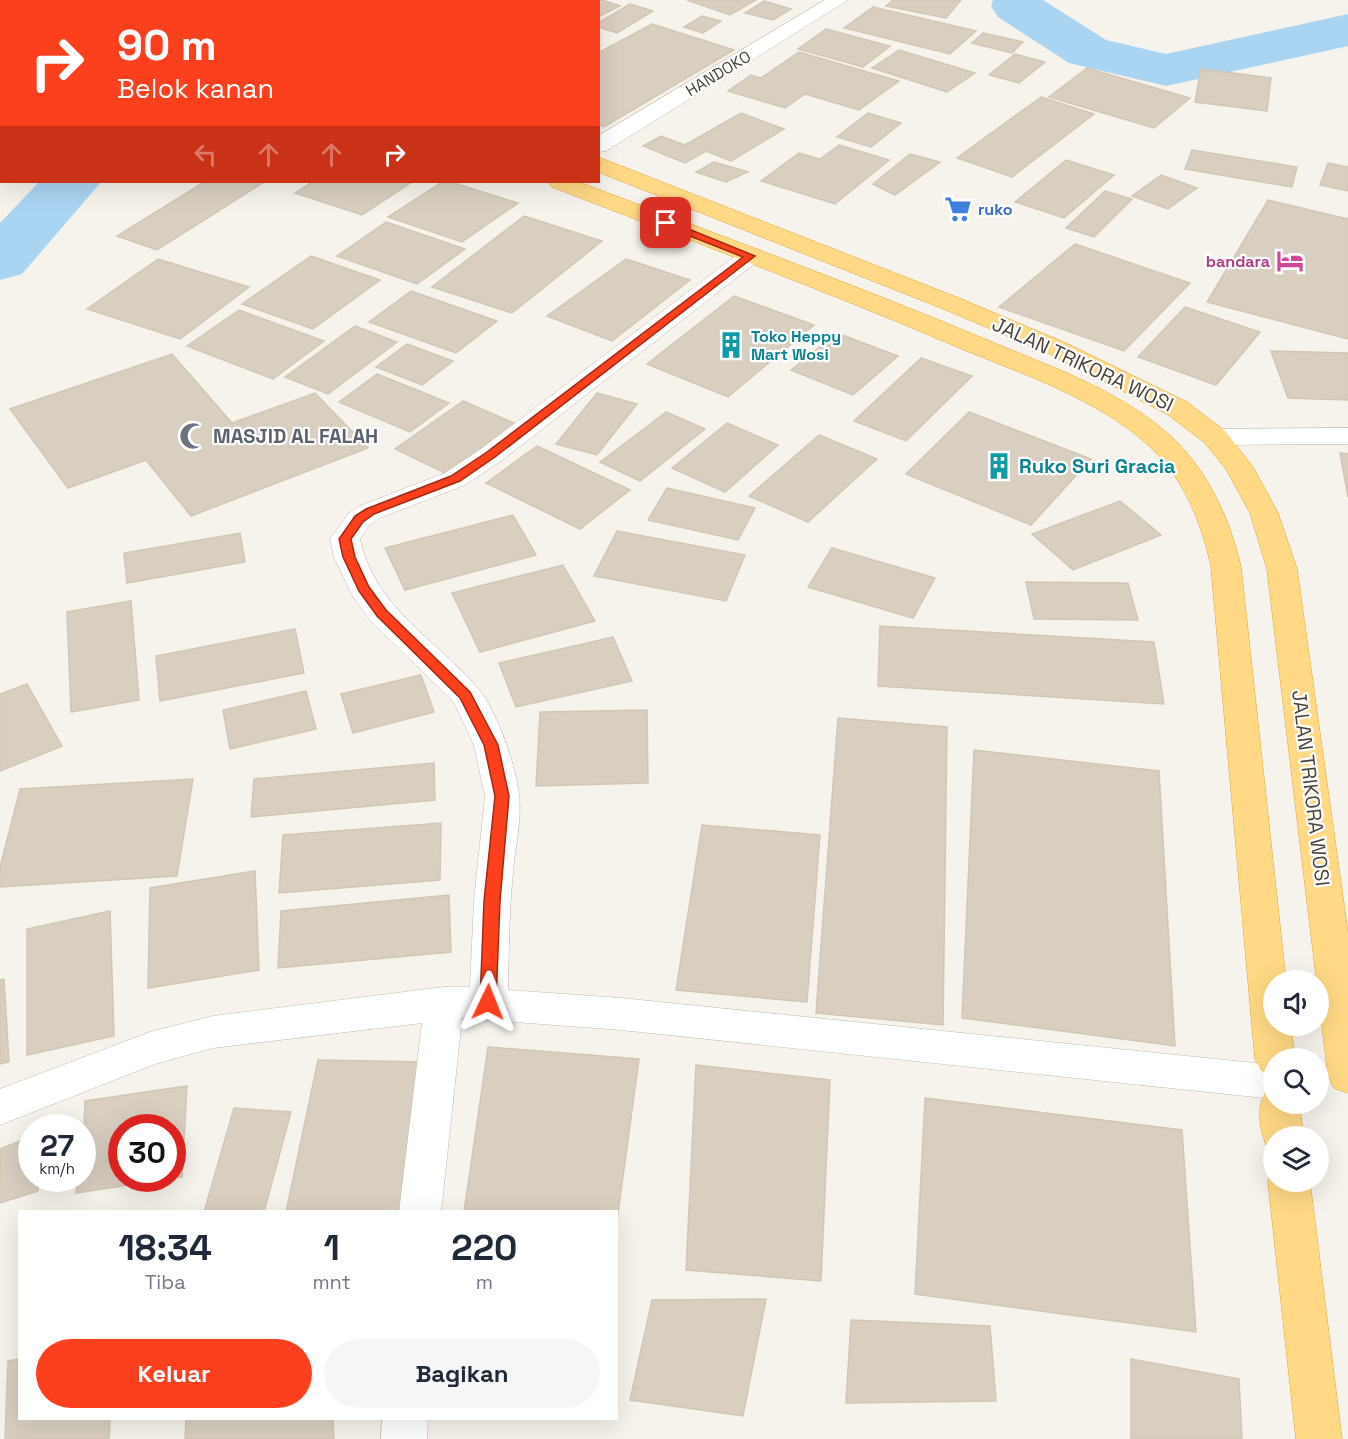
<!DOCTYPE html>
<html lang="id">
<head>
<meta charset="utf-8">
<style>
  body { margin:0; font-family:"Space Grotesk",sans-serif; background:#f6f6f7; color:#1f2937; height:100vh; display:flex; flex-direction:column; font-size:22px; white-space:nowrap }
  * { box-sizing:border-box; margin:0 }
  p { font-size:20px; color:#747a83 }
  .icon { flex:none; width:33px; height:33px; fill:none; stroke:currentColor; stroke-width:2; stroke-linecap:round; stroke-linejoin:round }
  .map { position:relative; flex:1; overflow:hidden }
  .panel { position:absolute; left:18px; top:1210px; width:600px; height:210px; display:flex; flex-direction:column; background:#fff; border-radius:0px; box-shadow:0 6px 24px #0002 }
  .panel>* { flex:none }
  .top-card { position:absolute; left:0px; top:0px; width:600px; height:183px; box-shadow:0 6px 24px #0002; background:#fc3f1d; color:#fff; overflow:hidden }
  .buttons { position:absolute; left:1263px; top:970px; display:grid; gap:12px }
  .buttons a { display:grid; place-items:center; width:66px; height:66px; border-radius:50%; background:#fff; box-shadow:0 6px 24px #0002; font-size:30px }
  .speed { position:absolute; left:18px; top:1114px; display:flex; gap:12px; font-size:30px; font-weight:700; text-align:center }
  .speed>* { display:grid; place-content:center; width:78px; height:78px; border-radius:50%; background:#fff; box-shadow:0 6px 24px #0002; line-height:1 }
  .speed small { font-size:15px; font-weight:400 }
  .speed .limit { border:9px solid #d22; background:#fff; color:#111 }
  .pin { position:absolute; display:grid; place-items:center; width:51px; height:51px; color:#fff; margin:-26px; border-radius:12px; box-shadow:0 3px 9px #0006 }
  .me { position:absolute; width:66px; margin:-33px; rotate:2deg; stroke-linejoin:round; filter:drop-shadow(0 0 4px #0008) }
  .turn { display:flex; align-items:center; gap:21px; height:126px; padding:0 18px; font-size:27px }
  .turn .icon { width:78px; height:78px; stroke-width:2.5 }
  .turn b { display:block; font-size:42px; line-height:51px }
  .lanes { display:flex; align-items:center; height:57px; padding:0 18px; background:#0003; justify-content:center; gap:30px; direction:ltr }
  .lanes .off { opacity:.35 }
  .eta { display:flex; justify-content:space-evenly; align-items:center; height:102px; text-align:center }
  .eta b { font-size:36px; font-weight:700; line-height:42px }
  .primary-button { display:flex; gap:12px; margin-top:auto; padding:12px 18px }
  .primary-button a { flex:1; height:69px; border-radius:36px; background:#fc3f1d; color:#fff; font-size:24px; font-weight:700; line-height:69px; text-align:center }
  .primary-button a+a { background:#f6f6f7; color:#1f2937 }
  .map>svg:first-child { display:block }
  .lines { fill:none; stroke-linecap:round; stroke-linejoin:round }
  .river { fill:#a9d4f2; fill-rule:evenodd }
  .building { fill:#d8cfc1; stroke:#d3c7b4; stroke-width:1.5 }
  .minor-casing { stroke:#c2bbae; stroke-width:1 }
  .tertiary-casing { stroke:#c2bbae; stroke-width:1 }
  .trunk-casing { stroke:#e0a43c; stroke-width:1 }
  .minor { fill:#fff; fill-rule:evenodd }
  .tertiary { fill:#fff; fill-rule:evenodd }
  .trunk { fill:#ffd985; fill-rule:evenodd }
  .route { fill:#fc3f1d; stroke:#a42913; stroke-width:1.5 }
  .labels { text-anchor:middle; stroke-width:4.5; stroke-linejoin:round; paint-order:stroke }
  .far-street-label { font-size:16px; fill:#4b4439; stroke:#fff }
  .far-shop-label { font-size:16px; font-weight:bold; fill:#366cbe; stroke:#fff; text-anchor:start }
  .far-hotel-label { font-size:16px; font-weight:bold; fill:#b23c85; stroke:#fff; text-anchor:end }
  .far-culture-label { font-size:16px; font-weight:bold; fill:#0d838f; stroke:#fff; text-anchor:start }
  .street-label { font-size:20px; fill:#4b4439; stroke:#fff }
  .worship-label { font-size:20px; font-weight:bold; fill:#5b616d; stroke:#fff; text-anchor:start }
  .culture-label { font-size:20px; font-weight:bold; fill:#0d838f; stroke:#fff; text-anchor:start }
</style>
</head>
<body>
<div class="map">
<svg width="1348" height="1439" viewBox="0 0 1348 1439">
  <rect width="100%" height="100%" fill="#f6f3ec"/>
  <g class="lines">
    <!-- river -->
    <g class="river">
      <polygon points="264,0 317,0 263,2"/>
      <polygon points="993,0 1043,0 1106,40 1166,54 1348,14 1348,46 1166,86 1069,63 998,17 991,6"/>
      <polygon points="39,182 101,182 22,274 0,280 0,223"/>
    </g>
  </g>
  <!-- building -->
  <g class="building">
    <polygon points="314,0 390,0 311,2"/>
    <polygon points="589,0 602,0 620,6 598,17 598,2 586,2"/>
    <polygon points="687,0 756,0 730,15"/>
    <polygon points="893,0 961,0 946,18 886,6"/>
    <polygon points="764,1 791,9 773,20 745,13"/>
    <polygon points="630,4 653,11 617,33 598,27 598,23"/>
    <polygon points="873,7 976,31 950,54 844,28"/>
    <polygon points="702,16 721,21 703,33 684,27"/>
    <polygon points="652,24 734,50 604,127 598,125 598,53"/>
    <polygon points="826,29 890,46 863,67 798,49"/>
    <polygon points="983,33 1023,42 1012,53 972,43"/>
    <polygon points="899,50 975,73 947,92 872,68"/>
    <polygon points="799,52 864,71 899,81 859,110 805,94 785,108 728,91 751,75 761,78"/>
    <polygon points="1015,54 1045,62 1019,83 989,75"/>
    <polygon points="1087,68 1190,98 1154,128 1049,97"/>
    <polygon points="1201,69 1271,78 1267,111 1195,102"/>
    <polygon points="1041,97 1094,114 1012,177 957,158"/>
    <polygon points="741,113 784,129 731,161 706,151 685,163 643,146 661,136 685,145"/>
    <polygon points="868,113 901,123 871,147 837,137"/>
    <polygon points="839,145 889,160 835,204 761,181 799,153 820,159"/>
    <polygon points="1192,150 1297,167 1292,187 1185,169"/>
    <polygon points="910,154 940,162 895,195 873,184"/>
    <polygon points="1066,160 1114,175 1064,218 1015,202"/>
    <polygon points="714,162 748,172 726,182 696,172"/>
    <polygon points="1328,163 1348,167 1348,191 1320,185"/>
    <polygon points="1161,175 1197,188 1168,209 1132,196"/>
    <polygon points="204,182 264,182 157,250 117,236"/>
    <polygon points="312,182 412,182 362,215 295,193"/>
    <polygon points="442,182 451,182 518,203 462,242 388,217"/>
    <polygon points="1105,191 1132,199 1094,237 1066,228"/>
    <polygon points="1268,200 1348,219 1348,339 1207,302"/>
    <polygon points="524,216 602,241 512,313 432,287"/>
    <polygon points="386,222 465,249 417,284 337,256"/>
    <polygon points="1075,244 1190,283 1124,351 999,307"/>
    <polygon points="311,256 380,280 313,329 242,304"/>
    <polygon points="158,259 249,287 180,339 87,309"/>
    <polygon points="626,259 690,280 612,341 547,316"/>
    <polygon points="411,291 497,321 456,353 369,322"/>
    <polygon points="734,296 814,325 728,397 647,364"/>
    <polygon points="1185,307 1260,332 1216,385 1138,357"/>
    <polygon points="239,310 324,341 273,379 187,346"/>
    <polygon points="355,326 397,342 328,394 285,377"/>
    <polygon points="837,333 898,356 853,395 791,370"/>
    <polygon points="407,344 453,361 422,385 376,367"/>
    <polygon points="1271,351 1348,353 1348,400 1288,398"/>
    <polygon points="172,354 232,423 315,393 368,448 191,516 146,460 68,488 10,409"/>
    <polygon points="921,358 972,376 906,441 854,421"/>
    <polygon points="377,374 449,403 410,432 339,402"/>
    <polygon points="597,393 637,404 597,455 556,444"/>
    <polygon points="463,401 521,426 453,477 395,449"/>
    <polygon points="666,412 705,429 640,481 600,462"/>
    <polygon points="969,412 1091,459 1031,525 906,474"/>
    <polygon points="727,423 778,445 725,492 672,468"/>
    <polygon points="819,435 877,459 808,522 749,496"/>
    <polygon points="537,446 630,490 580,529 486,483"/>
    <polygon points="1340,453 1348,454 1348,497"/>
    <polygon points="667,488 755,508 738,540 648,520"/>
    <polygon points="1120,501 1161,535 1073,570 1032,534"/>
    <polygon points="513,515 536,555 405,590 385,548"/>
    <polygon points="617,531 745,555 726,601 594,576"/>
    <polygon points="240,533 245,562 127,583 124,553"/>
    <polygon points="832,548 935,578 913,618 808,587"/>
    <polygon points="563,565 595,621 480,652 452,593"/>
    <polygon points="1026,582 1128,583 1138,620 1034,619"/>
    <polygon points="131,601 139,700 71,712 67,612"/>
    <polygon points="880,626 1154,642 1164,704 878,686"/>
    <polygon points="295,629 304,673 160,701 156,656"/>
    <polygon points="613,637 632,681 516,707 499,663"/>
    <polygon points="421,675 434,712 353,733 341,694"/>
    <polygon points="27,684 62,746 0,771 0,694"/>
    <polygon points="306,691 316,729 230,749 223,710"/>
    <polygon points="647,710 648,783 536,786 540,712"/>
    <polygon points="838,718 947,727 943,1025 816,1013"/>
    <polygon points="974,750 1159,771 1175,1046 962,1018"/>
    <polygon points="434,763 435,800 251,817 254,779"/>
    <polygon points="193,779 177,876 0,887 0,867 20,789"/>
    <polygon points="441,823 440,880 279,893 283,835"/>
    <polygon points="702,825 820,835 807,1002 676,990"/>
    <polygon points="255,871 259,970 148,988 150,888"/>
    <polygon points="449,895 451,952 278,968 281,911"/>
    <polygon points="110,911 114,1036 27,1055 27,929"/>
    <polygon points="4,979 9,1062 0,1064 0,980"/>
    <polygon points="488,1047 639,1059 616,1228 616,1212 464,1212"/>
    <polygon points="318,1060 429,1062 406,1212 286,1212"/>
    <polygon points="696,1065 830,1080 821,1281 686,1270"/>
    <polygon points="187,1086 182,1177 172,1178 172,1128 122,1128 122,1179 167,1179 76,1193 78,1179 82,1179 85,1101"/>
    <polygon points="925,1098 1182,1130 1196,1332 915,1294"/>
    <polygon points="234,1108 291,1112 264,1212 204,1212"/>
    <polygon points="32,1136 32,1179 38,1179 38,1191 0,1203 0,1149"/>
    <polygon points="766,1299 743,1416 630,1400 652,1300"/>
    <polygon points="851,1320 990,1326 996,1401 846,1403"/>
    <polygon points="20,1359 20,1419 110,1419 109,1439 5,1439 8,1361"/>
    <polygon points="1131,1359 1239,1379 1242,1439 1131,1439"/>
    <polygon points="186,1419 333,1419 334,1439 185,1439"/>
  </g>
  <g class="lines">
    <defs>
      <g id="minor">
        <polygon points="825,0 848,0 606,151 598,152 598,136"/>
        <polygon points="0,95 2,95 0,108"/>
        <path d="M 750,249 L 758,251 L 762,256 L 758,261 L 501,461 L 465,485 L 380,518 L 369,525 L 360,539 C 376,609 432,636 476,686 C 497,709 515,764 519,795 C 522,819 515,847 513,872 C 509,911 509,950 508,990 L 621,998 L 1274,1065 L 1274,1099 L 621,1030 L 462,1018 L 441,1212 L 399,1212 L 422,1023 L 213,1048 L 155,1064 L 0,1125 L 0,1089 L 150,1032 L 213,1016 L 444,987 L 470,987 L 474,901 L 485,796 L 474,745 L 453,701 L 370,620 L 352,595 L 334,557 L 330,539 L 349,513 L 360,506 L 445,473 L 481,449 L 742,251 Z"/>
        <polygon points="382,1419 428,1419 427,1439 381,1439"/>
      </g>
      <g id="tertiary">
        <polygon points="79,0 102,0 78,2"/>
        <polygon points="1348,428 1348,444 1215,445 1205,443 1201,437 1205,431 1215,429"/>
      </g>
      <g id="trunk">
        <rect x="0" y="3" width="2" height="12"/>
        <polygon points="598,157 959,298 1068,344 1187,402 1225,431 1253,467 1278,513 1297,569 1348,933 1348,1093 1334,1088 1328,1076 1267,569 1250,513 1226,469 1205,443 1167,414 1050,354 941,308 598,172"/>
        <path d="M 549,182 L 579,182 C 713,233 848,282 980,337 C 1043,364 1112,386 1165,431 C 1206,466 1229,516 1241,567 L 1286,981 L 1274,981 L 1274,1026 L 1291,1026 L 1295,1059 L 1274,1059 L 1274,1075 L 1261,1071 L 1255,1059 L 1211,567 C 1201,520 1183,477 1147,444 C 1095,398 1025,375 962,349 C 827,291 689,240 552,187 Z"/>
        <path d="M 1274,1088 L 1274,1104 L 1299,1104 L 1304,1137 L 1274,1137 L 1274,1152 L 1268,1150 C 1260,1131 1256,1110 1265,1092 Z"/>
        <polygon points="1274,1170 1274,1182 1310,1182 1342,1439 1296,1439 1268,1182"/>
      </g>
    </defs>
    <!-- minor casing -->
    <use href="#minor" class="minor-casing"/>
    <!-- tertiary casing -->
    <use href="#tertiary" class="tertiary-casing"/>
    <!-- trunk casing -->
    <use href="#trunk" class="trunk-casing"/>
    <!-- minor -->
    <use href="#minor" class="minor"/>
    <!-- tertiary -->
    <use href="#tertiary" class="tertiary"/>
    <!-- trunk -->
    <use href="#trunk" class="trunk"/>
  </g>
  <!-- route -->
  <polygon class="route" points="662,221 669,221 755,256 495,457 460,481 374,514 363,522 351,539 355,557 369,587 386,610 470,692 498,745 509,796 500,901 496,1002 488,1009 480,1002 484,901 495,796 484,745 460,698 377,616 359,591 343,557 339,539 355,516 366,509 451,476 487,452 743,257 662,225"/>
  <!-- icons -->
  <defs>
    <symbol id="supermarket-bare" viewBox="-9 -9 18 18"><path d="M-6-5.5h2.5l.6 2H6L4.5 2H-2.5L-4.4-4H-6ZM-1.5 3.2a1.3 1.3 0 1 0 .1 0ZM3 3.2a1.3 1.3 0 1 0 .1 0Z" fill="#3f7fe0" stroke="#fff" stroke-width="2.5" paint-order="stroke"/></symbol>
    <symbol id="hotel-bare" viewBox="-9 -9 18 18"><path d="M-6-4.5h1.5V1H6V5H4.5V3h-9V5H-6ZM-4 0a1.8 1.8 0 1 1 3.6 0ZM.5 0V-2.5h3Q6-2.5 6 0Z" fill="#d1479c" stroke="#fff" stroke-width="2.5" paint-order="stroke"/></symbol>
    <symbol id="building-bare" viewBox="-9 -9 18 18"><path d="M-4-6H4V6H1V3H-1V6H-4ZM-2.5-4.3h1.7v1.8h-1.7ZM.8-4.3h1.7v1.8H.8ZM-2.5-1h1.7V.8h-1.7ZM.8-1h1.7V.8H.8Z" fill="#0f9aa8" stroke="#fff" stroke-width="2.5" paint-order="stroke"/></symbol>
    <symbol id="mosque-bare" viewBox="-9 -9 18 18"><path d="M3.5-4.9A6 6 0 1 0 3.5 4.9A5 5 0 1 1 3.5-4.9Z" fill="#6b7280" stroke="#fff" stroke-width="2.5" paint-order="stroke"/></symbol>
  </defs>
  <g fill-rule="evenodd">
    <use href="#supermarket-bare" x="939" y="190" width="38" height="38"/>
    <use href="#hotel-bare" x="1271" y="242" width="38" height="38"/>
    <use href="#building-bare" x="712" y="326" width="38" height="38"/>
    <use href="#mosque-bare" x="174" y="417" width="38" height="38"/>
    <use href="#building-bare" x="980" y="447" width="38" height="38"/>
  </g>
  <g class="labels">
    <!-- far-street labels -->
    <g class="far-street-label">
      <text transform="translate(718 73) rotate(-31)" y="6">HANDOKO</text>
    </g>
    <!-- far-shop labels -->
    <g class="far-shop-label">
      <text x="978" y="215">ruko</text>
    </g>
    <!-- far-hotel labels -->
    <g class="far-hotel-label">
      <text x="1270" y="267">bandara</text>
    </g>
    <!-- far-culture labels -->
    <g class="far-culture-label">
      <text x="751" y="342">Toko Heppy<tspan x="751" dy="18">Mart Wosi</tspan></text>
    </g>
    <!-- street labels -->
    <g class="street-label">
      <text transform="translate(1083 364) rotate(25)" y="7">JALAN TRIKORA WOSI</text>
      <text transform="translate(1311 788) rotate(83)" y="7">JALAN TRIKORA WOSI</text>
    </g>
    <!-- worship labels -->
    <g class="worship-label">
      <text x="213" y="443">MASJID AL FALAH</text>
    </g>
    <!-- culture labels -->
    <g class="culture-label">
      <text x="1019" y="473">Ruko Suri Gracia</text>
    </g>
  </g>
</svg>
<div class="buttons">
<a><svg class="icon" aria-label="sound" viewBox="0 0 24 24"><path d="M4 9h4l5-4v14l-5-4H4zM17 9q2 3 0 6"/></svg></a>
<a><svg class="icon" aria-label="search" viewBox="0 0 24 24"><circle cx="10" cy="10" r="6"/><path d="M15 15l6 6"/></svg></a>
<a><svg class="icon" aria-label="layers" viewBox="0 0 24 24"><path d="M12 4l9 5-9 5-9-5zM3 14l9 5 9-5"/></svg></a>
</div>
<div class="speed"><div>27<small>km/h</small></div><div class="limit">30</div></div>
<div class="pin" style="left:666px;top:223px;background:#d93025"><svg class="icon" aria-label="arrive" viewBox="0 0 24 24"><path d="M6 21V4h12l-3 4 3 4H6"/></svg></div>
<svg class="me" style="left:488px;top:1002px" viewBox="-20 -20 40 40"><path d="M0-17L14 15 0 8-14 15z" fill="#fc3f1d" stroke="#fff" stroke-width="4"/></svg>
<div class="top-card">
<div class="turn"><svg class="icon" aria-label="right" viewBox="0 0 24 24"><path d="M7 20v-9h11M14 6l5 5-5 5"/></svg><div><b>90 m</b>Belok kanan</div></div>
<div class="lanes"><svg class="icon off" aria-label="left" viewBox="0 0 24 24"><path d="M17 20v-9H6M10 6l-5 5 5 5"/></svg><svg class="icon off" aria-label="ahead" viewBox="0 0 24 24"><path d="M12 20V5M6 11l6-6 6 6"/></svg><svg class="icon off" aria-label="ahead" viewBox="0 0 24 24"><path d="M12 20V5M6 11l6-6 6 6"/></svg><svg class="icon" aria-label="right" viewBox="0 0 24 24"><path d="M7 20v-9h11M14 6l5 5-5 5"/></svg></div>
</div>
<section class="panel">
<div class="eta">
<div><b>18:34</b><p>Tiba</p></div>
<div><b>1</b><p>mnt</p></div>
<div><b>220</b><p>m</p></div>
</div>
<div class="primary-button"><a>Keluar</a><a>Bagikan</a></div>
</section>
</div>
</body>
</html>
